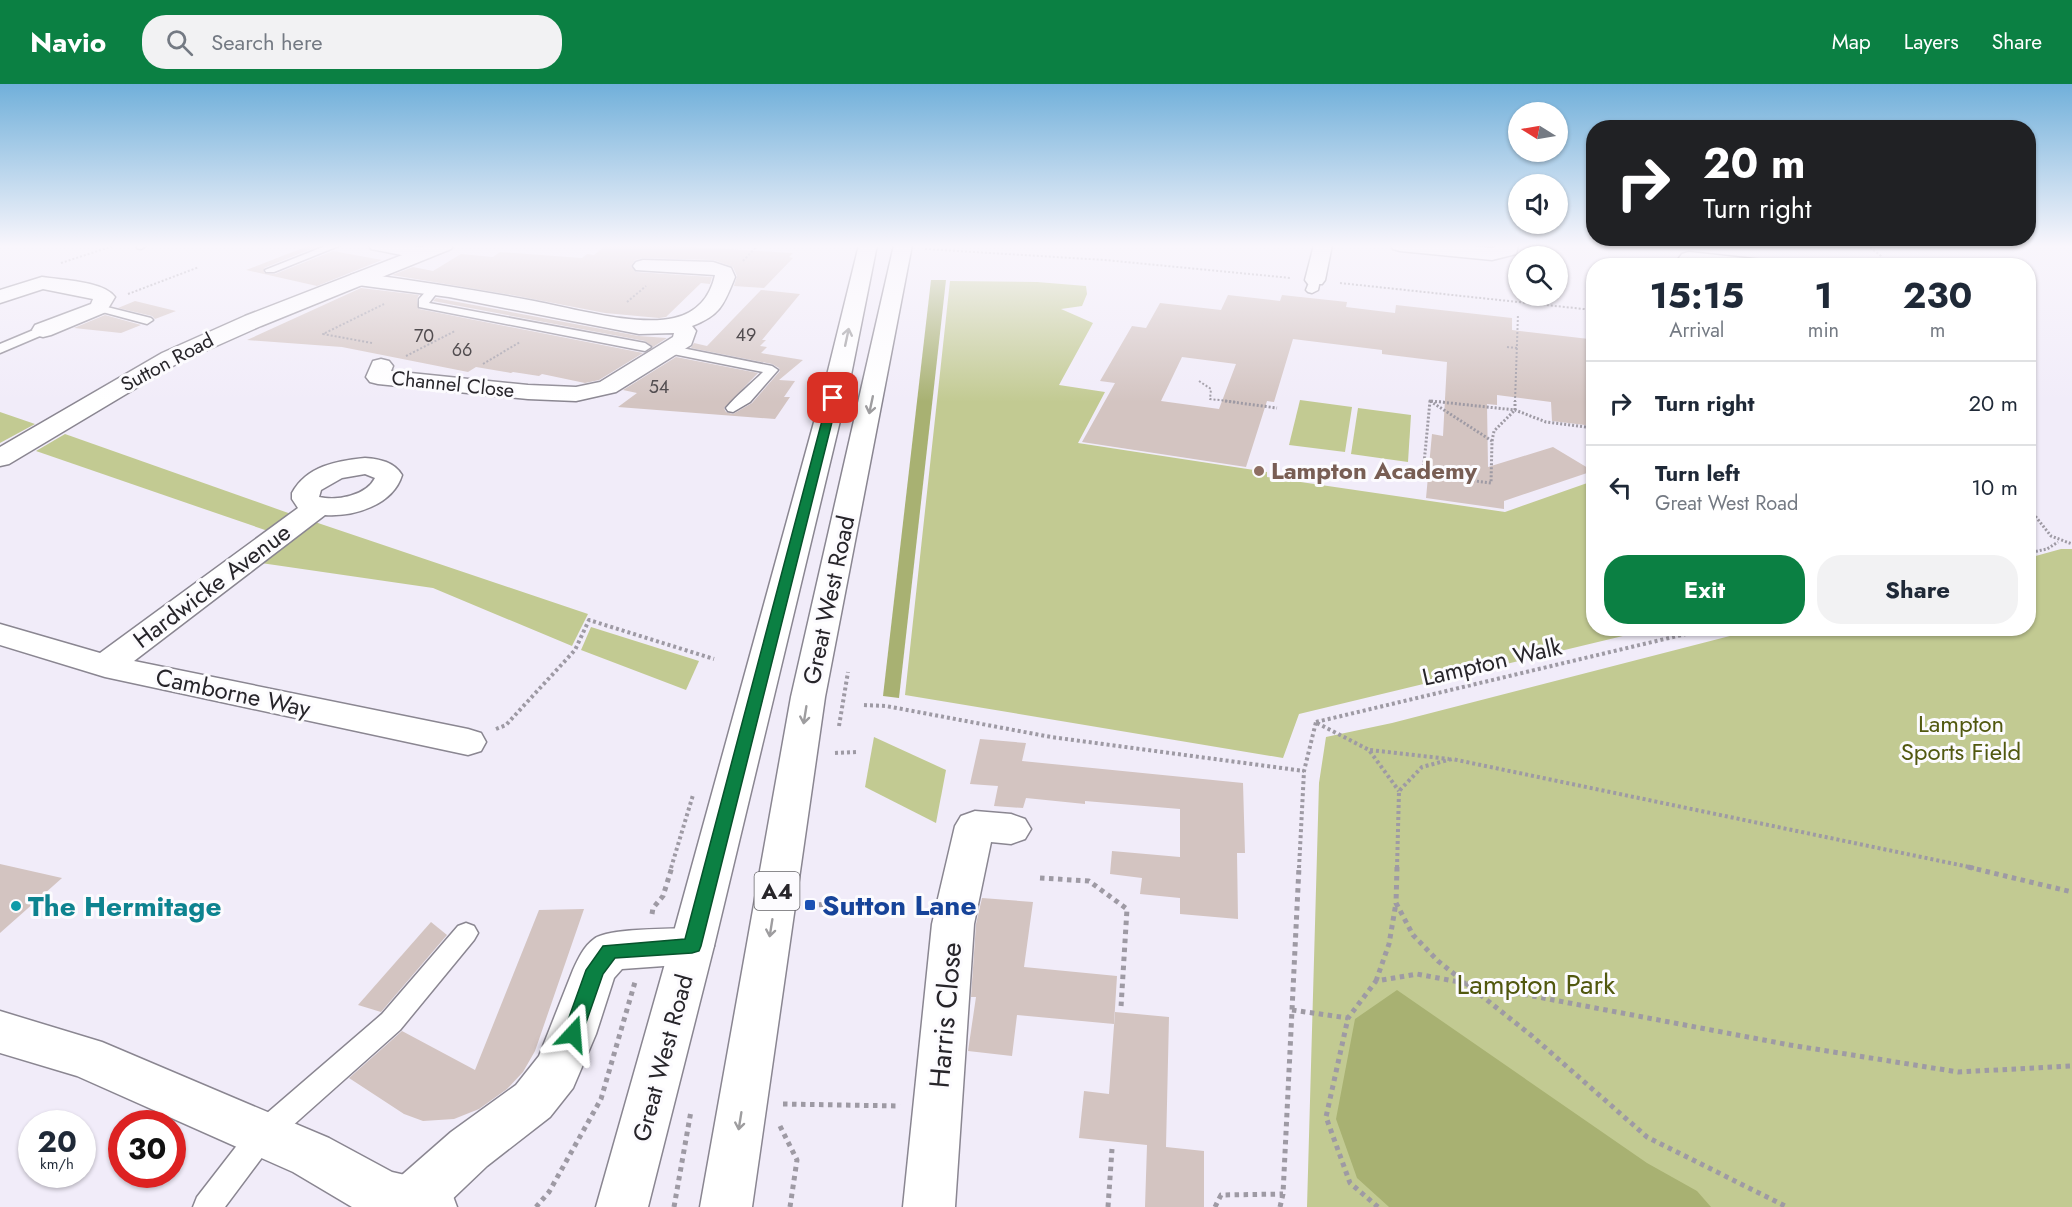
<!DOCTYPE html>
<html lang="en">
<head>
<meta charset="utf-8">
<style>
  body { margin:0; font-family:Jost,sans-serif; background:#f2f2f3; color:#1f2937; height:100vh; display:flex; flex-direction:column; font-size:22px; white-space:nowrap }
  * { box-sizing:border-box; margin:0 }
  p { font-size:20px; color:#747a83 }
  .icon { flex:none; width:33px; height:33px; fill:none; stroke:currentColor; stroke-width:2; stroke-linecap:round; stroke-linejoin:round }
  .map { position:relative; flex:1; overflow:hidden }
  .details { position:absolute; left:1586px; top:174px; width:450px; height:378px; display:flex; flex-direction:column; background:#fff; border-radius:24px; box-shadow:0 2px 4px #0004 }
  .details>* { flex:none }
  .banner { position:absolute; left:1586px; top:36px; width:450px; height:126px; border-radius:24px; box-shadow:0 2px 4px #0004; background:#202124; color:#fff; overflow:hidden }
  .needle { width:39px; rotate:281deg }
  .tools { position:absolute; left:1508px; top:18px; display:grid; gap:12px }
  .tools a { display:grid; place-items:center; width:60px; height:60px; border-radius:50%; background:#fff; box-shadow:0 2px 4px #0004; font-size:30px }
  .speed { position:absolute; left:18px; top:1026px; display:flex; gap:12px; font-size:30px; font-weight:700; text-align:center }
  .speed>* { display:grid; place-content:center; width:78px; height:78px; border-radius:50%; background:#fff; box-shadow:0 2px 4px #0004; line-height:1 }
  .speed small { font-size:15px; font-weight:400 }
  .speed .limit { border:9px solid #d22; background:#fff; color:#111 }
  .pin { position:absolute; display:grid; place-items:center; width:51px; height:51px; color:#fff; margin:-26px; border-radius:12px; box-shadow:0 3px 9px #0006 }
  .me { position:absolute; width:66px; margin:-33px; rotate:19deg; stroke-linejoin:round; filter:drop-shadow(0 0 4px #0008) }
  .turn { display:flex; align-items:center; gap:21px; height:126px; padding:0 18px; font-size:27px }
  .turn .icon { width:78px; height:78px; stroke-width:2.5 }
  .turn b { display:block; font-size:42px; line-height:51px }
  .eta { display:flex; justify-content:space-evenly; align-items:center; height:102px; text-align:center }
  .eta b { font-size:36px; font-weight:700; line-height:42px }
  .action { display:flex; gap:12px; margin-top:auto; padding:12px 18px }
  .action a { flex:1; height:69px; border-radius:24px; background:#0b8043; color:#fff; font-size:24px; font-weight:700; line-height:69px; text-align:center }
  .action a+a { background:#f2f2f3; color:#1f2937 }
  ul { padding:0; list-style:none }
  li { display:flex; align-items:center; gap:18px; height:84px; padding:0 18px; border-top:2px solid #e0e1e3 }
  li div { flex:1 }
  li b { display:block; font-size:22px }
  li em { font-style:normal }
  header { display:flex; align-items:center; gap:36px; box-sizing:border-box; height:84px; padding:0 30px; background:#0b8043; color:#fff }
  header strong { font-size:28px }
  nav { display:flex; gap:33px; margin-inline-start:auto; font-size:21px }
  .search { width:420px; height:54px; background:#f2f2f3; display:flex; align-items:center; gap:15px; box-sizing:border-box; padding:0 21px; border-radius:24px; color:#747a83; font-size:22px }
  .map>svg:first-child { display:block }
  .green { fill:#c2ca92 }
  .forest { fill:#a8b172 }
  .building { fill:#d3c4c1; fill-rule:evenodd }
  .lines { fill:none; stroke-linecap:round; stroke-linejoin:round }
  .lane-casing { stroke:#8a8691; stroke-width:3 }
  .street-casing { stroke:#8a8691; stroke-width:3 }
  .secondary-casing { stroke:#8a8691; stroke-width:3 }
  .primary-casing { stroke:#8a8691; stroke-width:3 }
  .highway-casing { stroke:#8a8691; stroke-width:3 }
  .path-far3 { stroke:#9e9aa4; stroke-width:2; stroke-dasharray:2 2; stroke-linecap:butt }
  .path-far2 { stroke:#9e9aa4; stroke-width:3; stroke-dasharray:2 2; stroke-linecap:butt }
  .path-far1 { stroke:#9e9aa4; stroke-width:4; stroke-dasharray:3 3; stroke-linecap:butt }
  .path { stroke:#9e9aa4; stroke-width:5; stroke-dasharray:4.5 4.5; stroke-linecap:butt }
  .lane { fill:#fff; fill-rule:evenodd }
  .street { fill:#fff; fill-rule:evenodd }
  .secondary { fill:#fff; fill-rule:evenodd }
  .primary { fill:#fff; fill-rule:evenodd }
  .highway { fill:#fff; fill-rule:evenodd }
  .oneway { stroke:#9e9d9f }
  .route { fill:#0b8043; stroke:#07532c; stroke-width:1.5 }
  .education-dot { fill:#8d6e63; stroke:#fcfbfe; stroke-width:2 }
  .transit-dot { fill:#1a4fb4; stroke:#fcfbfe; stroke-width:2 }
  .culture-dot { fill:#0f9aa8; stroke:#fcfbfe; stroke-width:2 }
  .labels { text-anchor:middle; stroke-width:6; stroke-linejoin:round; paint-order:stroke }
  .far-number-label { font-size:18px; fill:#524d50 }
  .far-street-label { font-size:20px; fill:#27252a; stroke:#fcfbfe }
  .shield { fill:#fcfbfe; stroke:#67656a; stroke-width:1.5 }
  .shield-label { font-size:22px; font-weight:bold; fill:#27252a }
  .education-label { font-size:24px; font-weight:bold; fill:#785e54; stroke:#fcfbfe; text-anchor:start }
  .street-label { font-size:24px; fill:#27252a; stroke:#fcfbfe }
  .park-label { font-size:24px; fill:#51580f; stroke:#fcfbfe }
  .near-transit-label { font-size:28px; font-weight:bold; fill:#164399; stroke:#fcfbfe; text-anchor:start }
  .near-culture-label { font-size:28px; font-weight:bold; fill:#0d838f; stroke:#fcfbfe; text-anchor:start }
  .near-park-label { font-size:28px; fill:#51580f; stroke:#fcfbfe }
  .near-street-label { font-size:28px; fill:#27252a; stroke:#fcfbfe }
</style>
</head>
<body>
<header>
<strong>Navio</strong>
<div class="search"><svg class="icon" aria-label="search" viewBox="0 0 24 24"><circle cx="10" cy="10" r="6"/><path d="M15 15l6 6"/></svg>Search here</div>
<nav><a>Map</a><a>Layers</a><a>Share</a></nav>
</header>
<div class="map">
<svg width="2072" height="1123" viewBox="0 0 2072 1123">
  <rect width="100%" height="100%" fill="#f1ecf9"/>
  <!-- green -->
  <g class="green">
    <polygon points="950,197 1037,198 1086,202 1087,210 1082,222 1061,225 1093,239 1059,301 1105,308 1078,359 1267,388 1267,393 1505,428 1593,397 1593,544 1652,545 1299,630 1283,674 905,611"/>
    <polygon points="1300,316 1352,323 1345,368 1289,361"/>
    <polygon points="1358,324 1411,331 1408,378 1351,370"/>
    <polygon points="0,328 35,340 0,359"/>
    <polygon points="65,350 294,431 268,447 36,367"/>
    <polygon points="315,438 588,530 572,562 433,504 261,479"/>
    <polygon points="2061,465 2072,465 2072,1123 1307,1123 1319,699 1326,653 1392,639 1757,545 2028,544 2028,474"/>
    <polygon points="591,543 699,577 686,606 581,566"/>
    <polygon points="874,653 946,686 936,739 865,703"/>
  </g>
  <!-- forest -->
  <g class="forest">
    <polygon points="931,196 946,196 899,614 883,612"/>
    <polygon points="1397,906 1647,1079 1697,1107 1711,1123 1389,1123 1357,1094 1336,1035 1355,935"/>
  </g>
  <!-- building -->
  <g class="building">
    <polygon points="613,161 660,161 793,169 789,173 793,174 764,204 734,202 737,192 733,183 714,176 643,174 635,176 631,182 636,188 712,193 710,200 701,199 666,233 659,234 605,229 512,211 392,191 413,183 433,187 461,170 493,173 500,168 582,174 587,170 594,171 605,162"/>
    <polygon points="308,162 316,163 264,184 264,189 275,190 333,167 382,176 317,202 246,186"/>
    <polygon points="361,204 419,211 417,215 419,225 643,269 599,296 585,299 542,290 539,292 513,288 511,289 476,283 468,288 342,263 247,256"/>
    <polygon points="761,206 800,210 762,256 766,256 760,262 767,263 761,269 803,276 779,296 795,297 784,313 790,313 775,335 618,323 637,309 623,306 676,273 758,289 724,324 726,328 733,330 752,319 780,287 779,284 772,280 691,264 694,259 707,262"/>
    <path d="M 1228,211 L 1280,217 L 1282,211 L 1347,218 L 1346,223 L 1395,229 L 1396,221 L 1512,234 L 1512,246 L 1589,255 L 1593,278 L 1593,342 L 1552,337 L 1551,318 L 1497,311 L 1497,321 L 1487,320 L 1488,383 L 1553,363 L 1593,387 L 1504,417 L 1504,425 L 1426,414 L 1432,350 L 1443,352 L 1447,278 L 1382,270 L 1382,266 L 1293,255 L 1274,318 L 1267,317 L 1246,383 L 1082,358 L 1115,299 L 1100,297 L 1132,242 L 1146,244 L 1160,219 L 1221,226 ZM 1182,273 L 1236,280 L 1219,325 L 1161,317 Z"/>
    <polygon points="436,214 639,252 667,254 653,263 645,257 433,217"/>
    <polygon points="135,217 176,227 155,235 152,232 118,224"/>
    <polygon points="105,231 141,241 121,249 74,244"/>
    <polygon points="980,655 1026,659 1022,677 1243,699 1245,769 1237,769 1238,835 1180,830 1180,814 1140,810 1142,794 1110,790 1112,767 1180,773 1180,725 1085,717 1085,720 1026,714 1023,724 994,722 998,702 970,700"/>
    <polygon points="0,780 62,794 0,849"/>
    <polygon points="982,814 1033,818 1024,883 1117,892 1114,940 1017,931 1012,972 968,967 976,913 971,913 976,840"/>
    <polygon points="584,825 535,967 523,988 507,1005 479,1025 454,1035 423,1037 404,1030 349,994 402,947 475,986 539,826"/>
    <polygon points="431,838 447,851 381,928 358,921"/>
    <polygon points="1115,928 1169,933 1166,1063 1204,1067 1204,1123 1145,1123 1147,1061 1079,1054 1084,1007 1109,1010"/>
  </g>
  <g class="lines">
    <defs>
      <g id="lane">
        <polygon points="137,161 148,161 141,165 137,164"/>
        <polygon points="328,161 341,161 274,188 266,188 265,186"/>
        <polygon points="1315,193 1320,196 1318,206 1312,209 1308,208 1306,206 1310,196"/>
        <polygon points="434,202 440,205 429,219 645,259 651,263 645,267 419,223 419,215 430,203"/>
        <polygon points="99,221 151,234 153,236 147,240 95,226 93,224"/>
        <polygon points="43,242 49,246 47,249 0,269 0,260"/>
        <path d="M 667,261 L 772,282 L 778,286 L 750,318 L 733,328 L 728,327 L 726,324 C 737,311 751,300 763,288 L 663,268 L 661,265 L 663,262 Z"/>
        <polygon points="466,839 474,842 478,849 474,856 400,946 272,1060 225,1123 193,1123 197,1113 252,1042 382,930 458,842"/>
      </g>
      <g id="street">
        <polygon points="369,161 407,161 429,165 432,169 429,173 422,175 371,165"/>
        <polygon points="1314,161 1332,161 1325,196 1322,200 1308,200 1305,196"/>
        <polygon points="1391,161 1454,161 1492,164 1500,161 1518,161 1516,170 1492,176 1400,167 1393,165"/>
        <polygon points="1689,168 1763,176 1770,178 1772,182 1704,182 1682,178 1679,174 1682,170"/>
        <path d="M 643,176 L 713,178 L 731,184 L 735,193 C 724,220 721,231 692,242 L 696,247 L 691,261 L 616,308 L 576,317 L 528,315 L 378,300 L 370,298 L 366,293 L 373,277 L 381,275 L 389,277 L 393,282 L 391,287 L 528,301 L 576,303 L 600,298 L 673,253 L 674,249 L 639,250 L 449,213 L 358,201 L 351,199 L 348,195 L 351,191 L 358,189 C 417,197 475,206 534,217 C 572,224 637,243 674,234 C 696,229 710,214 715,191 L 636,186 L 633,182 L 636,178 Z"/>
        <path d="M 42,193 C 61,196 104,197 115,213 L 106,228 L 51,251 L 43,253 L 35,251 L 32,246 L 35,241 L 91,220 L 93,215 L 43,205 L 0,219 L 0,206 Z"/>
        <path d="M 365,374 C 380,375 394,378 402,391 C 393,421 354,433 325,431 L 134,577 L 468,645 L 481,649 L 486,658 L 481,667 L 468,671 L 105,593 L 0,561 L 0,540 L 100,569 L 298,424 L 292,415 L 292,409 C 307,382 336,377 365,374 ZM 365,390 L 375,394 C 366,412 337,417 319,413 L 321,406 L 342,394 Z"/>
        <polygon points="975,727 1011,730 1025,735 1031,745 1025,755 1011,760 991,758 974,840 955,1123 903,1123 932,840 955,742 961,732"/>
        <path d="M 692,844 L 707,849 L 714,862 L 707,875 L 692,880 L 622,885 L 614,894 L 596,950 L 573,1004 L 550,1033 L 487,1082 L 444,1123 L 380,1123 L 387,1104 L 451,1048 L 516,1001 L 539,972 L 573,886 C 578,875 584,862 594,855 C 607,844 672,845 692,844 Z"/>
      </g>
      <polygon id="secondary" points="428,161 453,161 451,165 261,242 178,279 9,380 0,382 0,363 162,269 245,232"/>
      <polygon id="primary" points="0,927 102,958 329,1054 392,1088 431,1097 450,1104 457,1123 352,1123 293,1088 77,992 0,969"/>
      <g id="highway">
        <polygon points="859,161 877,161 851,291 714,862 648,1123 596,1123 670,862 827,291"/>
        <polygon points="894,161 912,161 825,613 752,1123 700,1123 791,613"/>
      </g>
    </defs>
    <!-- lane casing -->
    <use href="#lane" class="lane-casing"/>
    <!-- street casing -->
    <use href="#street" class="street-casing"/>
    <!-- secondary casing -->
    <use href="#secondary" class="secondary-casing"/>
    <!-- primary casing -->
    <use href="#primary" class="primary-casing"/>
    <!-- highway casing -->
    <use href="#highway" class="highway-casing"/>
    <!-- path-far3 -->
    <g class="path-far3">
      <polyline points="1867,161 1881,172 1885,182"/>
      <polyline points="925,165 1105,176 1291,194"/>
      <polyline points="743,177 758,161"/>
      <polyline points="61,179 113,162"/>
      <polyline points="1340,199 1593,226"/>
      <polyline points="128,210 199,183"/>
      <polyline points="627,218 646,202"/>
      <polyline points="372,259 323,250 384,220"/>
      <polyline points="1507,263 1517,264"/>
      <polyline points="406,272 455,247"/>
      <polyline points="483,280 520,258"/>
      <polyline points="1199,297 1211,305 1210,315 1236,318"/>
      <polyline points="1431,317 1445,318"/>
      <polyline points="1430,318 1432,318"/>
      <polyline points="1515,318 1518,230"/>
    </g>
    <!-- path-far2 -->
    <g class="path-far2">
      <polyline points="1225,317 1277,324"/>
      <polygon points="1430,317 1492,357 1491,399 1423,390"/>
      <polyline points="1431,317 1515,326 1546,338 1593,344"/>
      <polyline points="1492,357 1494,347 1515,326 1515,317"/>
      <polyline points="2028,423 2051,452 2072,460"/>
      <polyline points="2028,469 2047,465 2058,458"/>
    </g>
    <!-- path-far1 -->
    <g class="path-far1">
      <polyline points="864,621 886,622 1051,653 1304,687"/>
      <polyline points="1316,638 1711,544"/>
      <polyline points="1317,639 1369,666 1399,707"/>
      <polyline points="839,642 848,588"/>
      <polyline points="496,645 506,641 575,566 589,536 714,575"/>
      <polyline points="1370,666 1449,675"/>
      <polyline points="835,669 856,668"/>
      <polyline points="671,784 693,711"/>
      <polyline points="1299,784 1304,687 1316,638"/>
      <polyline points="1397,784 1399,707 1422,683 1452,675 1974,784"/>
    </g>
    <!-- path -->
    <g class="path">
      <polyline points="1397,783 1396,819 1413,851 1438,877 1532,952 1647,1053 1787,1123"/>
      <polyline points="1968,783 2072,808"/>
      <polyline points="1040,794 1089,797 1127,825 1121,923"/>
      <polyline points="810,821 836,820"/>
      <polyline points="652,830 653,824 663,812 672,783"/>
      <polyline points="1376,897 1389,860 1396,819"/>
      <polyline points="1292,926 1348,934"/>
      <polyline points="783,1020 900,1022"/>
      <polyline points="780,1042 797,1076 790,1123"/>
      <polyline points="536,1123 549,1108 601,1015 635,898"/>
      <polyline points="674,1123 691,1027"/>
      <polyline points="1108,1123 1112,1065"/>
      <polyline points="1215,1123 1221,1111 1283,1110"/>
      <polyline points="1280,1123 1283,1110 1299,783"/>
      <polyline points="1378,1123 1350,1099 1326,1033 1348,934 1376,897 1417,890 1790,961 1958,988 2072,982"/>
    </g>
    <!-- lane -->
    <use href="#lane" class="lane"/>
    <!-- street -->
    <use href="#street" class="street"/>
    <!-- secondary -->
    <use href="#secondary" class="secondary"/>
    <!-- primary -->
    <use href="#primary" class="primary"/>
    <!-- highway -->
    <use href="#highway" class="highway"/>
  </g>
  <!-- one-way arrows -->
  <defs><path id="oneway-shaft" d="M-6 0H5M1.5-3L5.5 0L1.5 3" fill="none" stroke-width="1.6" stroke-linecap="round" stroke-linejoin="round" transform="scale(1.5)"/></defs>
  <g class="oneway">
    <use href="#oneway-shaft" transform="translate(847 253) rotate(-78)"/>
    <use href="#oneway-shaft" transform="translate(871 321) rotate(102)"/>
    <use href="#oneway-shaft" transform="translate(805 631) rotate(99)"/>
    <use href="#oneway-shaft" transform="translate(771 844) rotate(99)"/>
    <use href="#oneway-shaft" transform="translate(740 1037) rotate(99)"/>
  </g>
  <!-- sky -->
  <linearGradient id="sky" x2="0" y2="1"><stop stop-color="#71b0da"/><stop offset="0.51" stop-color="#f9f6fc"/><stop offset="1" stop-color="#f9f6fc" stop-opacity="0"/></linearGradient>
  <rect width="2072" height="318" fill="url(#sky)"/>
  <!-- route -->
  <polygon class="route" points="833,311 838,314 701,862 699,867 692,869 615,874 603,890 580,956 573,958 566,956 563,950 586,886 603,862 685,855 828,314"/>
  <!-- markers -->
  <circle class="education-dot" cx="1259" cy="387" r="6"/>
  <rect class="transit-dot" x="804" y="815" width="12" height="12" rx="3"/>
  <circle class="culture-dot" cx="16" cy="822" r="6"/>
  <g class="labels">
    <!-- far-number labels -->
    <g class="far-number-label">
      <text x="746" y="257">49</text>
      <text x="424" y="258">70</text>
      <text x="462" y="272">66</text>
      <text x="659" y="309">54</text>
    </g>
    <!-- far-street labels -->
    <g class="far-street-label">
      <text transform="translate(167 278) rotate(-28)" y="7">Sutton Road</text>
      <text transform="translate(453 300) rotate(6)" y="7">Channel Close</text>
    </g>
    <!-- shield labels -->
    <rect class="shield" x="754.5" y="788" width="45" height="38" rx="4.5"/>
    <g class="shield-label">
      <text x="777" y="815">A4</text>
    </g>
    <!-- education labels -->
    <g class="education-label">
      <text x="1271" y="395">Lampton Academy</text>
    </g>
    <!-- street labels -->
    <g class="street-label">
      <text transform="translate(212 502) rotate(-37)" y="8">Hardwicke Avenue</text>
      <text transform="translate(829 516) rotate(-78)" y="8">Great West Road</text>
      <text transform="translate(1492 578) rotate(-13)" y="8">Lampton Walk</text>
      <text transform="translate(233 609) rotate(12)" y="8">Camborne Way</text>
      <text transform="translate(663 974) rotate(-75)" y="8">Great West Road</text>
    </g>
    <!-- park labels -->
    <g class="park-label">
      <text x="1961" y="648">Lampton<tspan x="1961" dy="28">Sports Field</tspan></text>
    </g>
    <!-- near-transit labels -->
    <g class="near-transit-label">
      <text x="822" y="831">Sutton Lane</text>
    </g>
    <!-- near-culture labels -->
    <g class="near-culture-label">
      <text x="28" y="832">The Hermitage</text>
    </g>
    <!-- near-park labels -->
    <g class="near-park-label">
      <text x="1536" y="910">Lampton Park</text>
    </g>
    <!-- near-street labels -->
    <g class="near-street-label">
      <text transform="translate(945 931) rotate(-85)" y="10">Harris Close</text>
    </g>
  </g>
</svg>
<div class="tools">
<a><svg class="needle" viewBox="-14 -14 28 28"><path d="M0-13l5 13h-10z" fill="#e53935"/><path d="M0 13l5-13h-10z" fill="#747a83"/></svg></a>
<a><svg class="icon" aria-label="sound" viewBox="0 0 24 24"><path d="M4 9h4l5-4v14l-5-4H4zM17 9q2 3 0 6"/></svg></a>
<a><svg class="icon" aria-label="search" viewBox="0 0 24 24"><circle cx="10" cy="10" r="6"/><path d="M15 15l6 6"/></svg></a>
</div>
<div class="speed"><div>20<small>km/h</small></div><div class="limit">30</div></div>
<div class="pin" style="left:833px;top:314px;background:#d93025"><svg class="icon" aria-label="arrive" viewBox="0 0 24 24"><path d="M6 21V4h12l-3 4 3 4H6"/></svg></div>
<svg class="me" style="left:573px;top:950px" viewBox="-20 -20 40 40"><path d="M0-17L14 15 0 8-14 15z" fill="#0b8043" stroke="#fff" stroke-width="4"/></svg>
<div class="banner">
<div class="turn"><svg class="icon" aria-label="right" viewBox="0 0 24 24"><path d="M7 20v-9h11M14 6l5 5-5 5"/></svg><div><b>20 m</b>Turn right</div></div>
</div>
<section class="details">
<div class="eta">
<div><b>15:15</b><p>Arrival</p></div>
<div><b>1</b><p>min</p></div>
<div><b>230</b><p>m</p></div>
</div>
<ul>
<li><svg class="icon" aria-label="right" viewBox="0 0 24 24"><path d="M7 20v-9h11M14 6l5 5-5 5"/></svg><div><b>Turn right</b></div><em>20 m</em></li>
<li><svg class="icon" aria-label="left" viewBox="0 0 24 24"><path d="M17 20v-9H6M10 6l-5 5 5 5"/></svg><div><b>Turn left</b><p>Great West Road</p></div><em>10 m</em></li>
</ul>
<div class="action"><a>Exit</a><a>Share</a></div>
</section>
</div>
</body>
</html>
